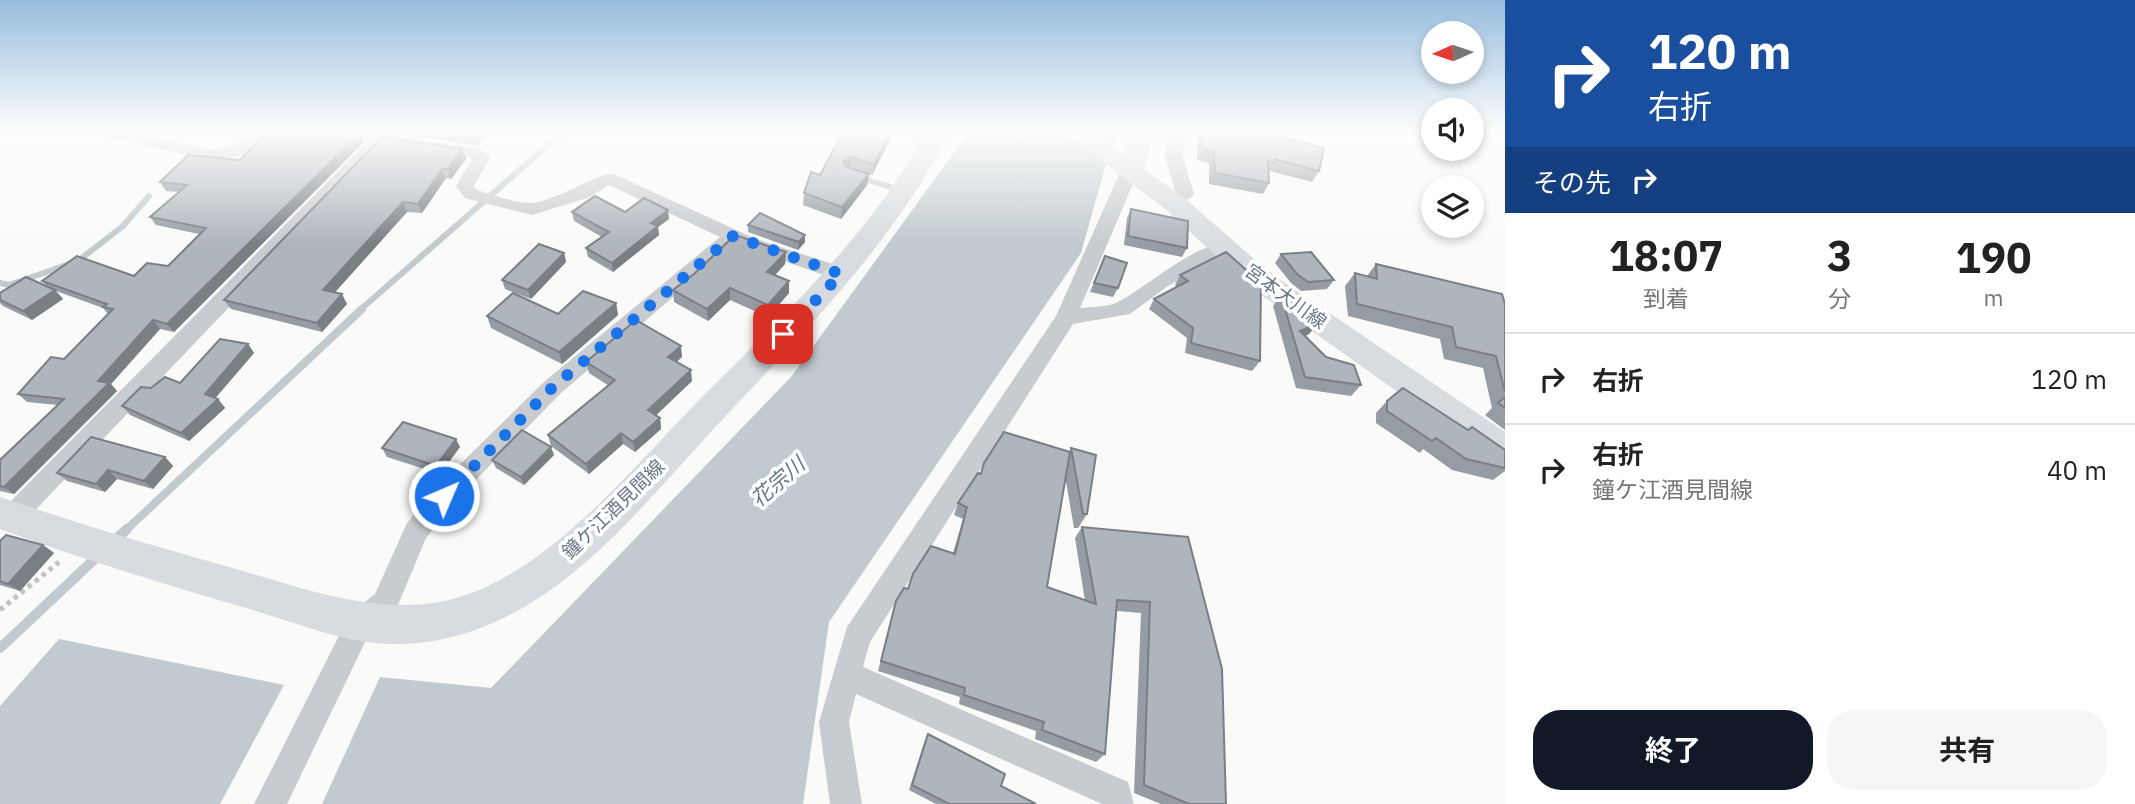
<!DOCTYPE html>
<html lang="ja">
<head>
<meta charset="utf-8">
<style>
  body { margin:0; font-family:"IBM Plex Sans","Noto Sans JP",sans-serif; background:#f6f6f6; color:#222; height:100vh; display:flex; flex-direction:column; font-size:26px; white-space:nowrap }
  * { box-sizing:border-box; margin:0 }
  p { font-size:23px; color:#767676 }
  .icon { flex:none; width:38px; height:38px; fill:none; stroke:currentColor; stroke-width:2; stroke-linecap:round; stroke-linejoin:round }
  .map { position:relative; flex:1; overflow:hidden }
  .side { display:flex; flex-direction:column; background:#fff; width:630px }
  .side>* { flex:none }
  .hud { background:#1a4fa0; color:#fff; overflow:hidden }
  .needle { width:46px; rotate:267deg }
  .tools { position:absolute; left:1421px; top:21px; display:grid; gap:14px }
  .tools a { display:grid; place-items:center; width:63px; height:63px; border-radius:50%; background:#fff; box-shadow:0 4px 10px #0003; font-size:35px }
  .pin { position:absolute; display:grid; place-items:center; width:60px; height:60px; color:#fff; margin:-30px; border-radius:14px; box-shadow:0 4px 10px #0006 }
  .me { position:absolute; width:77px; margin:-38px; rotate:45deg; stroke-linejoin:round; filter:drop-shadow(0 0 5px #0008) }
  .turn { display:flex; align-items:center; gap:24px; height:147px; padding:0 28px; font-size:32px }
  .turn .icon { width:91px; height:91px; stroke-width:2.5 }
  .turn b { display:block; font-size:49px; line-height:60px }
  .then { display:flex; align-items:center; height:66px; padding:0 28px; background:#0003; gap:14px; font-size:26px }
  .eta { display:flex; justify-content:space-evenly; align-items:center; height:119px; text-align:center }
  .eta b { font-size:42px; font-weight:700; line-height:49px }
  .button { display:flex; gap:14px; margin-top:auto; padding:14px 28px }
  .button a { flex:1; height:80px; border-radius:28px; background:#111827; color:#fff; font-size:28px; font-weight:700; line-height:80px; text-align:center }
  .button a+a { background:#f6f6f6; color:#222 }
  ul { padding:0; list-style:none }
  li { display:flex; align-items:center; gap:21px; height:91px; padding:0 28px; border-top:2px solid #e0e0e0 }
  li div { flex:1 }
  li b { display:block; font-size:26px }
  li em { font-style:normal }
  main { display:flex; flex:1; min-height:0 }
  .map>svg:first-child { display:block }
  .water { fill:#c1cacf }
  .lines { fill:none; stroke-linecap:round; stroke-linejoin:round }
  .stream-far2 { stroke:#c1cacf; stroke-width:6 }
  .stream-far1 { stroke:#c1cacf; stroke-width:8 }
  .stream { stroke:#c1cacf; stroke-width:10 }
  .path { stroke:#c0c2c5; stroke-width:5; stroke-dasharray:4.5 4.5; stroke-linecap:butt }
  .lane { fill:#c8cbcf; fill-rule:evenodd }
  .street { fill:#c8cbcf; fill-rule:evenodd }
  .secondary { fill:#d8dce0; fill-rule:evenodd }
  .wall { fill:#969ca3 }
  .shaded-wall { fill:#7a7f84 }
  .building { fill:#afb5bd; stroke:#7a7f84; stroke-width:2 }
  .route { stroke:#1a73e8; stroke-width:12; stroke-dasharray:0 21.6 }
  .labels { text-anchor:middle; stroke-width:7; stroke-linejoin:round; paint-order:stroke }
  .street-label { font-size:19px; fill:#697789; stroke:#fff }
  .water-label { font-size:21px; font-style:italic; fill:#657783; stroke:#fff }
</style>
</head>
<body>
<main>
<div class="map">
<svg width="1505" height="804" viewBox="0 0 1505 804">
  <rect width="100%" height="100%" fill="#fafaf8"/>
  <!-- water -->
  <g class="water">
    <polygon points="969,132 1120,132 1106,164 1081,253 829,622 803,804 322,804 380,677 491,688 791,377"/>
    <polygon points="59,639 284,685 220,804 0,804 0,706"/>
  </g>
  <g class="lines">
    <!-- stream-far2 -->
    <g class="stream-far2">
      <polyline points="0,283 9,285 78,261 123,226 149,196"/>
      <polyline points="360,310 563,132"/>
    </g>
    <!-- stream-far1 -->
    <polyline class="stream-far1" points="125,531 362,309"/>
    <!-- stream -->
    <g class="stream">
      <polyline points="112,543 127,529"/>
      <polyline points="0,648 100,554"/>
    </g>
    <!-- path -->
    <polyline class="path" points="0,610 59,562"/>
    <!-- lane -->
    <polygon class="lane" points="854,173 907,189 909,191 904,194 851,178 849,176"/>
    <!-- street -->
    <g class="street">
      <polygon points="97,132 128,132 209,149 232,147 252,132 270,132 243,156 209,159 105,137"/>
      <path d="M 346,132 L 376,132 L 480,149 L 490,158 L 474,186 L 477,190 C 493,194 515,204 532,203 C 554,202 601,171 614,174 L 756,239 L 848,269 L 851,274 L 841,281 L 735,244 L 561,393 L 453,503 L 426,538 L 395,612 L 370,632 L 287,804 L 254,804 L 350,614 L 375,594 L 407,523 L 435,489 L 545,381 L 720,237 L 609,185 L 590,197 L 532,215 L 465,198 L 456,186 L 472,159 L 469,157 L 385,144 L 21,525 L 12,528 L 3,525 L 0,516 L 3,509 L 369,140 L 348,136 Z"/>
      <path d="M 912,132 L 928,132 L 926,137 L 939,148 L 936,152 C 925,154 915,147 909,138 Z"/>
      <polygon points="1169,132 1185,132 1183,157 1194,194 1191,198 1185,200 1176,194 1165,157"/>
      <path d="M 1130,165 L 1139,170 L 1080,308 C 1092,307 1108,307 1118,302 C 1143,290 1202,237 1229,245 L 1232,249 L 1229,253 L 1168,286 L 1130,314 L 1073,324 L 870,642 L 863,667 L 1128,782 L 1134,804 L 1102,804 L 856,694 L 849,722 L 862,804 L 830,804 L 819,722 L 847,627 L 1056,316 L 1121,170 Z"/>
    </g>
    <!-- secondary -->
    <g class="secondary">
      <path d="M 926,132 L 950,132 C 890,249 797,339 708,435 C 652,496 598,563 526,606 C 487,629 441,645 395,644 C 348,644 302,625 256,611 C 170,586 85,560 0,529 L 0,497 C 78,524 157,547 236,569 C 299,587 360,610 426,604 C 533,594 630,470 701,398 C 784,315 869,236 926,132 Z"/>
      <polygon points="1063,132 1091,132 1123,154 1131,132 1155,132 1143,169 1182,196 1269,272 1505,432 1505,464 1493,460 1249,286 1164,208"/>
    </g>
  </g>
  <!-- wall -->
  <g class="wall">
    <polygon points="391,132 489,132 477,146"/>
    <polygon points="894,132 872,175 869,174 867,185 841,219 803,205 804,193 820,175"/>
    <polygon points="1198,132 1261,132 1319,171 1312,182 1270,171 1269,174 1269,183 1263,194 1209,184 1209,163 1197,160"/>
    <polygon points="360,133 364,142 174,332 160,329 111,384 117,391 14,494 0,491 0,460 58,405 27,402 18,394 64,359 108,314 103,308 56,291 63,299 32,320 3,306 0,303 0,293 48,287 42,281 134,276 168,266 199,234 156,225 150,217 179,192 166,191 160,182 240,160"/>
    <polygon points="462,149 466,159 451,179 446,178 422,213 407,212 335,292 347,304 322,332 231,309 224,300"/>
    <polygon points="1131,209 1187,248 1182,257 1124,245 1127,218"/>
    <polygon points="572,212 625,212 669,219 658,227 659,235 613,272 588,257 586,248 602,237 574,221"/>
    <polygon points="748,225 805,235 805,242 798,250 748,232"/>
    <polygon points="1226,252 1260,361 1252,371 1185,353 1187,338 1149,309 1154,299 1177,287 1175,285 1180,275"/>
    <polygon points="564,253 566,262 531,299 505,289 502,280"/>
    <polygon points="1281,254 1334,280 1327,289 1301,291 1291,283 1275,263"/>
    <polygon points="1105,256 1118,288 1113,297 1090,292"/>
    <polygon points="785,264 775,275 789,281 789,293 768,317 730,300 708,321 674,302 673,290"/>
    <polygon points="1376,264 1505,304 1505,430 1485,415 1492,408 1483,368 1444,359 1440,339 1348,316 1345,286 1355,273 1367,276"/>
    <polygon points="1281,295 1318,323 1309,334 1306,336 1326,357 1361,385 1351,396 1296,388 1273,306"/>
    <polygon points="616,303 618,315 562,364 491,328 487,316 558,314"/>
    <polygon points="248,344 254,353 215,398 218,399 225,408 189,441 130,415 122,406 151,388 180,383"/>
    <polygon points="682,357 676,362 692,381 656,415 660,418 661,429 635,452 623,444 589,474 551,446 548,435 609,386 589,373 586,362"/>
    <polygon points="1387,401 1468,430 1505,450 1505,471 1493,480 1452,470 1423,449 1420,453 1376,423 1376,413"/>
    <polygon points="460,447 440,474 387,457 382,448"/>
    <polygon points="1071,448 1087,514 1078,528 1074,528 1065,476 1047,587 1085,601 1075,538 1082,527 1188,537 1226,804 1161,804 1134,793 1141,613 1117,611 1105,754 1096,762 1035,739 1036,731 959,704 960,697 878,671 896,601 908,589 953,553 963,519 954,515 958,503 980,474 984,463 1069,452"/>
    <polygon points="554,455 524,485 496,468 492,460"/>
    <polygon points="165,457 173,466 153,489 117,479 105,492 67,481 57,473"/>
    <polygon points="0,541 43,545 54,553 20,591 0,585"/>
    <polygon points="928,734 1001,786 1036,804 936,804 909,790 925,740"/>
  </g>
  <!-- shaded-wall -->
  <g class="shaded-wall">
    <polygon points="480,132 489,132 477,146 475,138"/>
    <polygon points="890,132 894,132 872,175 874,164"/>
    <polygon points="360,133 364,142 174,332 167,324"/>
    <polygon points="462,149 466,159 451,179 448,169"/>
    <polygon points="851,157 850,168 841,174 843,162"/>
    <polygon points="442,169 446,178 422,213 418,204"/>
    <polygon points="869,174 867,185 841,219 842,207"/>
    <polygon points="403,202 407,212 329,299 323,290"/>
    <polygon points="668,210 669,219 658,227 659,235 613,272 612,263 651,223"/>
    <polygon points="805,235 805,242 798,250 799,242"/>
    <polygon points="786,252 785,264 767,284 767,272"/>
    <polygon points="564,253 566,262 531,299 528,290"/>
    <polygon points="789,281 789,293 768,317 768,305"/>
    <polygon points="730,288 730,300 708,321 707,309"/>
    <polygon points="55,290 63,299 32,320 23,311"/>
    <polygon points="342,294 347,304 322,332 317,323"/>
    <polygon points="616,303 618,315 562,364 559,352"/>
    <polygon points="153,320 160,329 111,384 117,391 14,494 4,487"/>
    <polygon points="1318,323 1309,334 1294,341 1300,331"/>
    <polygon points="248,344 254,353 212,402 205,394"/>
    <polygon points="681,346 682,357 670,368 668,357"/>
    <polygon points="691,370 692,381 650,421 648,410"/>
    <polygon points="218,399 225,408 189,441 181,433"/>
    <polygon points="660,418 661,429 635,452 633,442"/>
    <polygon points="621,433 623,444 589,474 586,464"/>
    <polygon points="456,439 460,447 440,474 436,466"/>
    <polygon points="551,447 554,455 524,485 521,477"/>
    <polygon points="165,457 173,466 153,489 144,481"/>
    <polygon points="108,470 117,479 105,492 96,484"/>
    <polygon points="43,545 54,553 20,591 8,584"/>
  </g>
  <!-- building -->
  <g class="building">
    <polygon points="269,132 352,132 360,133 167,324 153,320 98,381 109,383 4,487 0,486 0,460 64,399 18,394 51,357 64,359 113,309 103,307 107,304 42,281 77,256 134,276 147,263 168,266 206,228 150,217 187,185 160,182 188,155 240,160"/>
    <polygon points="439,132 480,132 475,138"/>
    <polygon points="843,132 890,132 874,164 851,157 843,162 846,167 869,174 842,207 804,193 811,172 820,175"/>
    <polygon points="1203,132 1261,132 1324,148 1319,171 1275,159 1275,163 1268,161 1269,183 1215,173 1214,151 1203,149"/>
    <polygon points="382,137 462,149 448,169 442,169 418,204 403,202 323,290 342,294 317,323 224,300"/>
    <polygon points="595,196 625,212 644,198 668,210 651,223 658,226 612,263 586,248 609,232 572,212"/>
    <polygon points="1131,209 1188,221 1187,248 1128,236"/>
    <polygon points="760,213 805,235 799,242 748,225"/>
    <polygon points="735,235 786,252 767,272 789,281 768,305 730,288 707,309 673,290 694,274"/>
    <polygon points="539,244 564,253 528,290 502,280"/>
    <polygon points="1226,252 1261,283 1260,361 1191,343 1193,328 1154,299 1188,281 1180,275"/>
    <polygon points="1311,252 1334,280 1308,282 1297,274 1281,254"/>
    <polygon points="1105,256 1127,263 1118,288 1094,283"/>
    <polygon points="1376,264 1502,294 1505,304 1505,392 1496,356 1456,347 1452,327 1357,304 1355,273 1377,279"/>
    <polygon points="26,277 55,290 23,311 0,300 0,293"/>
    <polygon points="583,291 616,303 559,352 487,316 513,293 558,314"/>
    <polygon points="1281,295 1318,323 1300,331 1326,357 1354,365 1361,385 1305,377"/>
    <polygon points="636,320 681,346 668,357 691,370 648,410 660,418 633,442 621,433 586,464 548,435 615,380 586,362"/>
    <polygon points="220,339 248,344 205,394 218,399 181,433 122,406 141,387 151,388 165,377 180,383"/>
    <polygon points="1403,388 1468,430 1472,427 1505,450 1505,468 1466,459 1436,438 1432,441 1387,411 1387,401"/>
    <polygon points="1505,397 1505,408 1498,403"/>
    <polygon points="403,422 456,439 436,466 382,448"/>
    <polygon points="522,430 551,447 521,477 492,460"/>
    <polygon points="1004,432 1070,452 1047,587 1096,604 1082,527 1188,537 1222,669 1226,804 1189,804 1144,785 1150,602 1117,600 1105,754 1042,730 1044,722 964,695 965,688 881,661 896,601 904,588 908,589 913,574 931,546 955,554 967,507 958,503 978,473 981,474 984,463"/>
    <polygon points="91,437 165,457 144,481 108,470 96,484 57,473"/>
    <polygon points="1071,448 1096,455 1087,514 1083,514"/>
    <polygon points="6,535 43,545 8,584 0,581 0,541"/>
    <polygon points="928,734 1005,774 1001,786 1036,804 949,804 912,785"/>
  </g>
  <!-- sky -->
  <linearGradient id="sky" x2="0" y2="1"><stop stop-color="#98bdde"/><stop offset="0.54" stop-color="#fdfdfc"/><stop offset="1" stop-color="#fdfdfc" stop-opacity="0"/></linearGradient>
  <rect width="1505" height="244" fill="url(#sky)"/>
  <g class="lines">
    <!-- route -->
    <polyline class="route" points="444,496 553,387 733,236 841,274 783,334"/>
  </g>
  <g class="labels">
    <!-- street labels -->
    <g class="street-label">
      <text transform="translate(1286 296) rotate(36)" y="7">宮本大川線</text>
      <text transform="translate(613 509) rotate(-44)" y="7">鐘ケ江酒見間線</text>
    </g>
    <!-- water labels -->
    <g class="water-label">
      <text transform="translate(778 482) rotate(-41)" y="7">花宗川</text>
    </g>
  </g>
</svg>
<div class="tools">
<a><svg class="needle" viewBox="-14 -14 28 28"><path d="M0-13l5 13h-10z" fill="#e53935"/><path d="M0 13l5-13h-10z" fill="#767676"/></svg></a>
<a><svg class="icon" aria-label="sound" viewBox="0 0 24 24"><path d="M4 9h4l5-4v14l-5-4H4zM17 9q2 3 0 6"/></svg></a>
<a><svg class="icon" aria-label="layers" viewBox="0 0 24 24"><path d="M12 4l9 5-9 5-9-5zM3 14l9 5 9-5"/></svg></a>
</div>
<div class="pin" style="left:783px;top:334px;background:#d93025"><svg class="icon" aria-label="arrive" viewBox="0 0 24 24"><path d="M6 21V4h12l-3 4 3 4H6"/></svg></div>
<svg class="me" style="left:444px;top:496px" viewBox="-20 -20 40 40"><circle r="17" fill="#1a73e8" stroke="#fff" stroke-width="3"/><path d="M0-11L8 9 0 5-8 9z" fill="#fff"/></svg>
</div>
<section class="side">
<div class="hud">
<div class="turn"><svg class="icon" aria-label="right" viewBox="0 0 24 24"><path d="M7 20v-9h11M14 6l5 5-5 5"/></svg><div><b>120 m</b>右折</div></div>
<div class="then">その先<svg class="icon" aria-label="right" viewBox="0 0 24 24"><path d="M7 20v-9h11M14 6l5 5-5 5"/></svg></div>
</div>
<div class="eta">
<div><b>18:07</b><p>到着</p></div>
<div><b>3</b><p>分</p></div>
<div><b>190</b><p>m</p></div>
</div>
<ul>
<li><svg class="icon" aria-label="right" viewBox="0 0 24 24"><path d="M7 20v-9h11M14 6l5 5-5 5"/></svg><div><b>右折</b></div><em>120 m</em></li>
<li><svg class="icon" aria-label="right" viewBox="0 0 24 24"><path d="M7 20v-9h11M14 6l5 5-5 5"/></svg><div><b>右折</b><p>鐘ケ江酒見間線</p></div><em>40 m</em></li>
</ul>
<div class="button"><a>終了</a><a>共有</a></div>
</section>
</main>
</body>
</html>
